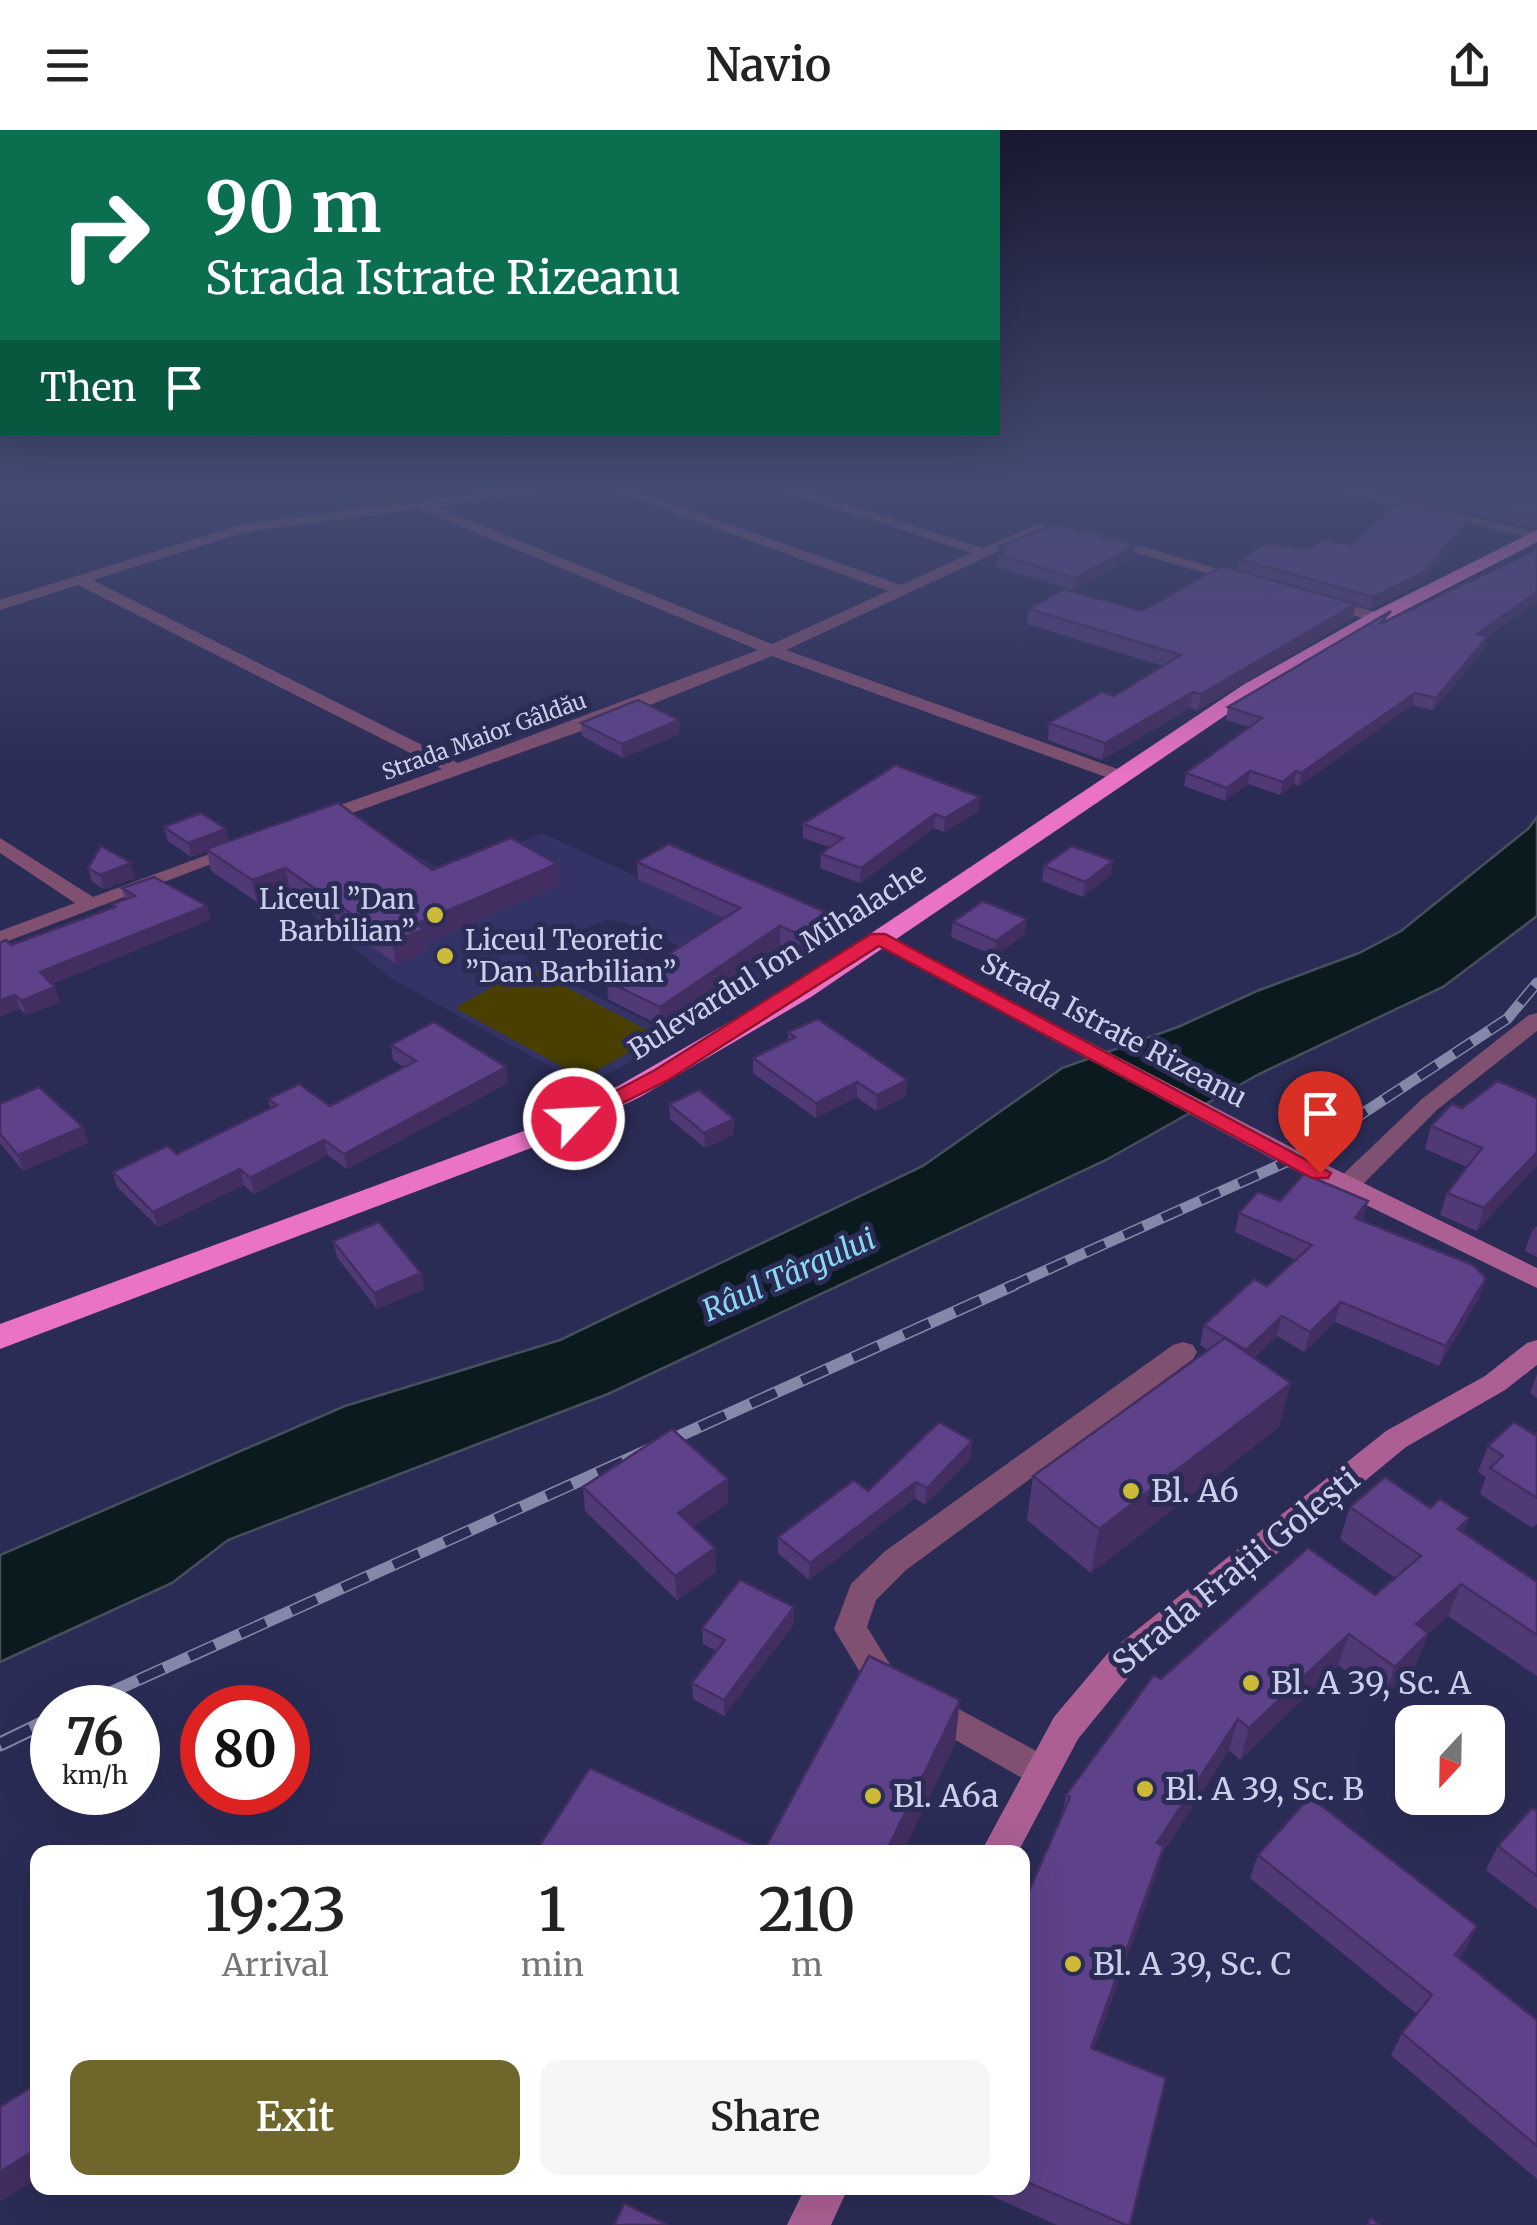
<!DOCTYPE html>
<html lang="en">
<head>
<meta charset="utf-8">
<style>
  body { margin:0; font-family:Merriweather,serif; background:#f6f6f6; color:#222; height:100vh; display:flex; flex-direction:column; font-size:38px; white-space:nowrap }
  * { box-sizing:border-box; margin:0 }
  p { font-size:32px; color:#767676 }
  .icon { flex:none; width:55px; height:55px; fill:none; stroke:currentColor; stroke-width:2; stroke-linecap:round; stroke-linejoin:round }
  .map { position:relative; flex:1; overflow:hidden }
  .details { position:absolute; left:30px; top:1715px; width:1000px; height:350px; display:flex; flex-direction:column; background:#fff; border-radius:20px; box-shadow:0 10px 40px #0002 }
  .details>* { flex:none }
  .top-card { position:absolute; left:0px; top:0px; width:1000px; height:305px; box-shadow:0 10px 40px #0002; background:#0b6e4f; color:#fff; overflow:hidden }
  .needle { width:65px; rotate:202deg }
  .tools { position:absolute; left:1395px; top:1575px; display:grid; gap:20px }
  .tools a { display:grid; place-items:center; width:110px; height:110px; border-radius:20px; background:#fff; box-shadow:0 10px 40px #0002; font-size:50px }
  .speed { position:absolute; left:30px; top:1555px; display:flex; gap:20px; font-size:50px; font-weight:700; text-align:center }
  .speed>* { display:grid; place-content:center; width:130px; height:130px; border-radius:50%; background:#fff; box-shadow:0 10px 40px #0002; line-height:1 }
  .speed small { font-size:25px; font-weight:400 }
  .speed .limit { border:15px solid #d22; background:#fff; color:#111 }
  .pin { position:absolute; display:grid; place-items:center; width:85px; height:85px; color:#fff; margin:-102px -42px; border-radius:50% 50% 50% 0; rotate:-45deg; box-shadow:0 0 10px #0007 }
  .pin .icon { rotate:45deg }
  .me { position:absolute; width:110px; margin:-55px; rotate:65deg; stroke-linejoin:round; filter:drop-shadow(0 0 8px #0008) }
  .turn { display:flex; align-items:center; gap:35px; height:210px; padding:0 40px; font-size:45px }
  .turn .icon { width:130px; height:130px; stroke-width:2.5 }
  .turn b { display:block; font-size:70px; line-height:85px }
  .then { display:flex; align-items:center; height:95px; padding:0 40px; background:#0003; gap:20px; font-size:38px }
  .eta { display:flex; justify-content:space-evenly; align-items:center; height:170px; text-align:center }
  .eta b { font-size:60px; font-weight:600; line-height:70px }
  .button { display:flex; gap:20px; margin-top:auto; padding:20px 40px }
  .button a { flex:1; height:115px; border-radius:20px; background:#6f662c; color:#fff; font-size:40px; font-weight:600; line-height:115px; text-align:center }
  .button a+a { background:#f6f6f6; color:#222 }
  header { display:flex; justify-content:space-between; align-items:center; height:130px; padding:0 40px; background:#fff; font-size:45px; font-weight:600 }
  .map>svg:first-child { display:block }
  .built { fill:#333465 }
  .green { fill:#483f00 }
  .water { fill:#0b1a1f; stroke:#45505c; stroke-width:2.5 }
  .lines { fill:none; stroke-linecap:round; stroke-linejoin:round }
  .street { fill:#805070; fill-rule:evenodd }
  .secondary { fill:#ab5f93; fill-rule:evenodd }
  .highway { fill:#ea73c6; fill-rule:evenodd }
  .rail-far2-casing { stroke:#8688a9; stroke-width:11 }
  .rail-far1-casing { stroke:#8688a9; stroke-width:12 }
  .rail-casing { stroke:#8688a9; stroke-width:15 }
  .rail-far2 { stroke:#2b2c56; stroke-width:8; stroke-dasharray:21; stroke-linecap:butt }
  .rail-far1 { stroke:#2b2c56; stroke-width:9; stroke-dasharray:28; stroke-linecap:butt }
  .rail { stroke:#2b2c56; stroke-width:11; stroke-dasharray:34; stroke-linecap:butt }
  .wall { fill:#513976 }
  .shaded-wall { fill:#422e60 }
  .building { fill:#5e4289; stroke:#422e60; stroke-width:2.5 }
  .route { fill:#e11d48; stroke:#92132f; stroke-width:2.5 }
  .poi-dot { fill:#cdb938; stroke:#2b2c56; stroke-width:4 }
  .labels { text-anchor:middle; stroke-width:10; stroke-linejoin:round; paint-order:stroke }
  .far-street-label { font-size:22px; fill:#cccfea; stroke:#2b2c56 }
  .poi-label { font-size:28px; fill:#cccfea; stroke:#2b2c56; text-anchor:end }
  .street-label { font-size:28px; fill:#cccfea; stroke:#2b2c56 }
  .water-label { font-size:30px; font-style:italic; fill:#87d9f3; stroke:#2b2c56 }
  .near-poi-label { font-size:32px; fill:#cccfea; stroke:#2b2c56; text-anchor:start }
  .near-street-label { font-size:32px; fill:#cccfea; stroke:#2b2c56 }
</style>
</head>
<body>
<header><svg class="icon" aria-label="menu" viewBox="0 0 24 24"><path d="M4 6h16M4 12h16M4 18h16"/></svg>Navio<svg class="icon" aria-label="share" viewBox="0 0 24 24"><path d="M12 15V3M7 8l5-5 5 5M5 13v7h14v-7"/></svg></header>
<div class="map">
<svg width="1537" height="2095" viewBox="0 0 1537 2095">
  <rect width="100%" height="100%" fill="#2b2c56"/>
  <!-- built -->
  <polygon class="built" points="347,690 449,743 542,703 799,822 761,850 623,792 606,790 539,816 525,829 676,907 585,956 392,849 241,728"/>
  <!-- green -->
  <polygon class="green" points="528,837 658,906 583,948 455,878"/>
  <!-- water -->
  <polygon class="water" points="1537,687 1537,786 1443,857 1259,944 1106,1030 608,1264 228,1410 172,1453 0,1532 0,1425 345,1276 560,1210 923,1036 1062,938 1178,897 1257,861 1359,823 1401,801 1529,698"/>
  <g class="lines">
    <!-- street -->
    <g class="street">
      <path d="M 549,354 L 588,354 L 437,377 L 772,514 L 888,461 L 595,354 L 615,354 L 901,455 L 971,423 L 762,354 L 783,354 L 983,418 L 1038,394 L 1091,401 L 1254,450 L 1246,455 L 1085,408 L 1040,402 L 786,520 L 1126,642 L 1126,650 L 1114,650 L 772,526 L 620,587 L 316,696 L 306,690 L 309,686 L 442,639 L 78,455 L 0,480 L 0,470 L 243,394 ZM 419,379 L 758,520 L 458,633 L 93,450 L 245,402 Z"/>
      <polygon points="1311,354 1335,354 1536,402 1537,410"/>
      <polygon points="1323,467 1382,484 1384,487 1376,492 1318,475 1318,469"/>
      <polygon points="0,708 93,767 234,715 248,715 251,719 0,814 0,801 75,773 0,723"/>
      <polygon points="1537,883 1537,901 1438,979 1355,1062 1337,1062 1333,1056 1337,1050 1422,969 1529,885"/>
      <polygon points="1183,1212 1193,1215 1197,1222 1193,1229 906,1440 876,1470 867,1497 902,1554 897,1564 885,1568 873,1564 834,1499 851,1454 884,1422 1173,1215"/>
      <polygon points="929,1563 1053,1630 1058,1641 1053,1652 1041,1657 1029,1652 917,1588 912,1578 917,1568"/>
    </g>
    <!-- secondary -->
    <g class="secondary">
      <polygon points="878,802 1302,1023 1537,1138 1537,1158 1284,1035 871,812 871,804"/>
      <polygon points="1537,1210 1537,1235 1505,1260 1406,1317 1132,1543 1078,1609 1018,1722 981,1722 1054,1587 1108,1523 1386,1301 1485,1246 1527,1213"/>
      <polygon points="805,2058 848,2058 831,2095 787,2095"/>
    </g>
    <!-- highway -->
    <polygon class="highway" points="1537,400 1537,412 1378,494 1257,564 811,867 640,967 552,1010 0,1219 0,1194 532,998 620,955 792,856 1243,555 1365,486"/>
    <defs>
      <polyline id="rail-far2" points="1009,1157 1293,1029 1507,889 1537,853"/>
      <polyline id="rail-far1" points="87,1573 1014,1155"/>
      <g id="rail">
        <polyline points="76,1578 92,1571"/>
        <polyline points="0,1614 52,1589"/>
      </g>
    </defs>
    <!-- rail-far2 casing -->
    <use href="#rail-far2" class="rail-far2-casing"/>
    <!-- rail-far1 casing -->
    <use href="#rail-far1" class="rail-far1-casing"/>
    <!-- rail casing -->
    <use href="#rail" class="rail-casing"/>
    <!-- rail-far2 -->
    <use href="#rail-far2" class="rail-far2"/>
    <!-- rail-far1 -->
    <use href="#rail-far1" class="rail-far1"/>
    <!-- rail -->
    <use href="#rail" class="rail"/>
  </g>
  <!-- wall -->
  <g class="wall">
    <polygon points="1537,354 1537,399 1449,377 1451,366 1484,369"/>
    <polygon points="1469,397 1420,454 1370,479 1355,475 1352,489 1198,580 1190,578 1102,630 1048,610 1049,593 1114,566 1163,536 1027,494 1029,479 1142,481 1237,440 1239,429 1351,415"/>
    <polygon points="1135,416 1133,428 1073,460 996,437 998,417"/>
    <polygon points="1537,419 1537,471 1487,506 1485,518 1433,580 1412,575 1299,656 1294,654 1280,665 1248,654 1225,671 1184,656 1186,643 1249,597 1226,590 1228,577 1389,490"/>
    <polygon points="679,590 679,604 623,628 582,606 581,593"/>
    <polygon points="979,681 944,702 934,698 860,753 820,738 821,724 830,717 803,708 803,694"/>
    <polygon points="164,697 226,699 229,712 432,740 559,755 426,813 427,821 396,834 290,759 257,772 211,741 207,721 191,727 168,711"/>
    <polygon points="637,732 830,802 799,822 780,814 661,896 608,869 607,851 652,835 724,788 638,749"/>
    <polygon points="1044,736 1111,745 1083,767 1042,751"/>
    <polygon points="88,738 135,748 104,759 92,752"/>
    <polygon points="122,758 207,776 210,790 51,854 60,872 26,885 20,879 0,886 0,813 11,815 113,778 112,774 125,769"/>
    <polygon points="953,792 1025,804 995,826 951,807"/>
    <polygon points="788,902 906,966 876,981 857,967 816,988 753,943 753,928 788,911"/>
    <polygon points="391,915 508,953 347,1039 328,1025 254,1064 244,1055 158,1097 117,1057 113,1042 177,1024 270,978 268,969 330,976 404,937 393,930"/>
    <polygon points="1537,968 1477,1101 1440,1085 1447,1063 1467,1037 1425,1019 1431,996 1462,978"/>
    <polygon points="0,974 83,997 88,1013 23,1041 0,1013"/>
    <polygon points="669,974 734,989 734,1004 705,1018 670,989"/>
    <polygon points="1280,1071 1363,1091 1486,1148 1479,1168 1439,1236 1335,1192 1304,1222 1277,1206 1254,1228 1279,1297 1091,1443 1027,1390 1033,1346 1208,1220 1200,1215 1204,1195 1267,1156 1296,1130 1235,1102 1239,1083"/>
    <polygon points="1537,1096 1537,1127 1525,1121 1532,1101"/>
    <polygon points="333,1111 421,1143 424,1159 377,1179 337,1127"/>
    <polygon points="1537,1244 1537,1268 1530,1263"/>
    <polygon points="1537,1303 1537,1394 1532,1398 1480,1364 1486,1347 1478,1342 1488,1316 1535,1305"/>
    <polygon points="971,1328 925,1375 915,1368 809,1450 778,1423 778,1407"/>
    <polygon points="728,1349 728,1373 693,1397 715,1418 716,1442 677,1470 585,1381 583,1357"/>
    <polygon points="1350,1377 1430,1378 1469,1388 1463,1403 1537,1452 1537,1546 1448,1486 1428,1504 1416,1534 1383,1569 1338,1535 1240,1630 1229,1620 1162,1724 1156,1746 1094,1919 1130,2095 1057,2095 973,2058 1022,2058 1022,1777 1063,1683 1066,1665 1161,1549 1375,1465 1395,1448 1340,1409"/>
    <polygon points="794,1477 794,1494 724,1586 693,1569 692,1553 716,1521 703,1514 702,1498"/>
    <polygon points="1537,1681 1537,1779 1486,1740 1498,1716"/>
    <polygon points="1258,1725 1477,1796 1466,1819 1459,1828 1537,1890 1537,2049 1391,1925 1402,1903 1417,1884 1250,1748"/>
  </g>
  <!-- shaded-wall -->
  <g class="shaded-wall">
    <polygon points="484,354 502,354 484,359"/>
    <polygon points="1471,386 1469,397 1420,454 1370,479 1373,467"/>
    <polygon points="1135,416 1133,428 1073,460 1075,448"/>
    <polygon points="1537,462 1537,471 1473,515 1477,504"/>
    <polygon points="1356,474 1352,489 1198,580 1201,564"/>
    <polygon points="1488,506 1485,518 1433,580 1436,568"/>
    <polygon points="1193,562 1190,578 1102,630 1105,613"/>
    <polygon points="1415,563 1412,575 1299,656 1301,643"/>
    <polygon points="679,590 679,604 623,628 622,614"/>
    <polygon points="1250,641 1248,654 1225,671 1227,658"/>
    <polygon points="1296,641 1294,654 1280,665 1283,652"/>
    <polygon points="980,667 979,681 944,702 945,688"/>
    <polygon points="935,684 934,698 860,753 861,738"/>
    <polygon points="226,699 229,713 191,727 188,713"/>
    <polygon points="1113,731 1111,745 1083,767 1085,752"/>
    <polygon points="131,733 135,748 104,759 100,745"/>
    <polygon points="557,734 559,755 426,813 427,821 396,834 392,812 416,794"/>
    <polygon points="285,738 290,759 257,772 252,750"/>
    <polygon points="207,776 210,790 44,856 40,842"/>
    <polygon points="830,784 830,802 799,822 799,804"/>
    <polygon points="1027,789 1025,804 995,826 996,811"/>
    <polygon points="780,796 780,814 661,896 660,877"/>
    <polygon points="55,857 60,872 26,885 21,871"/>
    <polygon points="15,865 20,879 0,886 0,870"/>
    <polygon points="506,937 508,953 347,1039 344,1024"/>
    <polygon points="907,950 906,966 876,981 877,965"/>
    <polygon points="857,952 857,967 816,988 816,973"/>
    <polygon points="734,989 734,1004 705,1018 704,1003"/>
    <polygon points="83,997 88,1013 23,1041 18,1025"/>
    <polygon points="324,1010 328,1025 254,1064 250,1048"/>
    <polygon points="1537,1022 1537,1036 1477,1101 1484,1078"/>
    <polygon points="240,1039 244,1055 158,1097 153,1082"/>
    <polygon points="1368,1071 1363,1091 1355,1088"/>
    <polygon points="421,1143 424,1159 377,1179 374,1163"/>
    <polygon points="1486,1148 1479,1168 1439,1236 1446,1216"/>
    <polygon points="1341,1172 1335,1192 1304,1222 1310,1202"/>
    <polygon points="1282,1186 1277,1206 1241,1240 1246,1220"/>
    <polygon points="1291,1253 1279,1297 1091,1443 1099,1399"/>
    <polygon points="972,1311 971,1328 925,1375 927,1358"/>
    <polygon points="728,1349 728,1373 679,1407 678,1383"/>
    <polygon points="916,1352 915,1368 809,1450 810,1433"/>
    <polygon points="1469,1388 1457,1420 1458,1399"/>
    <polygon points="715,1418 716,1442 677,1470 675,1446"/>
    <polygon points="1461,1454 1448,1486 1428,1504 1416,1534 1383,1569 1395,1537 1416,1494"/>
    <polygon points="794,1477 794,1494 724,1586 724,1570"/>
    <polygon points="1349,1504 1338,1535 1240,1630 1249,1598"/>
    <polygon points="960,1570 955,1614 903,1722 886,1722"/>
    <polygon points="1238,1589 1229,1620 1162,1724 1156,1746 1084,1947 1091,1918 1157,1713"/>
    <polygon points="1477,1796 1466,1819 1444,1847 1455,1825"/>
    <polygon points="38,2018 38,2048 0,2072 0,2042"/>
  </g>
  <!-- building -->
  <g class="building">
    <polygon points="1502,354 1537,354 1537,387 1451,366 1484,369"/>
    <polygon points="1394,375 1471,386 1423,443 1373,467 1239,429 1267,413 1309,419 1321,409 1351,415"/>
    <polygon points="1055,394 1135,416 1075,448 997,424 1007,420 998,417"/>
    <polygon points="1537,419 1537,462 1477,504 1488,506 1436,568 1415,563 1301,643 1296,641 1283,652 1250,641 1227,658 1186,643 1262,588 1228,577 1391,481 1380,494"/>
    <polygon points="1222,436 1356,474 1201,564 1193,562 1105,613 1049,593 1102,562 1114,566 1181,525 1029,479 1064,459 1142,481"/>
    <polygon points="638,570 679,590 622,614 581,593"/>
    <polygon points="896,635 980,667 945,688 935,684 861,738 821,724 843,708 803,694"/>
    <polygon points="338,673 432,740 511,708 557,734 416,794 424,799 392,812 285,738 252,750 206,719"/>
    <polygon points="201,683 226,699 188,713 164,697"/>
    <polygon points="669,714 830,784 799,804 780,796 660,877 607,851 641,830 652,835 740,778 637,732"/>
    <polygon points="101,716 131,733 100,745 88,738"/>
    <polygon points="1072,716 1113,731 1085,752 1044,736"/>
    <polygon points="154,747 207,776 40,842 55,857 21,871 15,865 0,870 0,813 6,810 11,815 115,777 112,774 135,766 122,758"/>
    <polygon points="983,771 1027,789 996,811 953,792"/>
    <polygon points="818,889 907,950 877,965 857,952 816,973 753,928 795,907 788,902"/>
    <polygon points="434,892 506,937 344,1024 324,1010 250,1048 240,1039 153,1082 113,1042 167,1016 177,1024 277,975 268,969 299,954 330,976 416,931 391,915"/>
    <polygon points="1498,951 1537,968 1537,1022 1484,1078 1447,1063 1482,1018 1431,996 1452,974 1462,978"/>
    <polygon points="39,957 83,997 18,1025 0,1004 0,974"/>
    <polygon points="699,960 734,989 704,1003 669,974"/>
    <polygon points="1304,1044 1368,1071 1355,1088 1473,1135 1486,1148 1446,1216 1341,1172 1310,1202 1282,1186 1246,1220 1204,1195 1254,1149 1267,1156 1312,1115 1239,1083 1258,1062 1280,1071"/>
    <polygon points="379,1092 421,1143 374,1163 333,1111"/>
    <polygon points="1225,1208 1291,1253 1099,1399 1033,1346"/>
    <polygon points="939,1292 972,1311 927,1358 916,1352 810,1433 778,1407 854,1350 868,1361"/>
    <polygon points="1514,1292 1535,1305 1537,1303 1537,1368 1490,1338 1503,1326 1488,1316"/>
    <polygon points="672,1299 728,1349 678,1383 715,1418 675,1446 583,1357"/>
    <polygon points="1385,1347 1430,1378 1440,1369 1469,1388 1458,1399 1537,1452 1537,1505 1461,1454 1416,1494 1428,1503 1395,1537 1349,1504 1249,1598 1238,1589 1157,1713 1164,1716 1091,1918 1166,1948 1130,2095 1126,2095 1022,2050 1022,1777 1070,1667 1066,1665 1154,1545 1161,1549 1308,1418 1375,1465 1421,1426 1350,1377"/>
    <polygon points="740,1450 794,1477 724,1570 692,1553 725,1510 702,1498"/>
    <polygon points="869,1526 960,1570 886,1722 547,1722 538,1718 590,1638 764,1720"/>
    <polygon points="1310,1667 1477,1796 1455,1825 1537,1890 1537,2016 1402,1903 1432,1865 1258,1725"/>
    <polygon points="1532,1678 1537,1681 1537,1746 1498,1716"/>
    <polygon points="38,1953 38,2018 0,2042 0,1977"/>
    <polygon points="624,2073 668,2095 614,2095"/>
    <polygon points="1371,2088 1380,2095 1367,2095"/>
  </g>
  <!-- sky -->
  <linearGradient id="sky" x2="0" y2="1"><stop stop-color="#18182f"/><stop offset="0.55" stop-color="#444b73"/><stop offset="1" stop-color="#444b73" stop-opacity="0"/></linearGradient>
  <rect width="1537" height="647" fill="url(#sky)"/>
  <!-- route -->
  <polygon class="route" points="871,804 885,804 1331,1043 1328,1048 1312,1048 879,816 670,949 581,994 574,996 563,989 655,940"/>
  <!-- markers -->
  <g class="poi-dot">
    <circle cx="435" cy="785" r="10"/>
    <circle cx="445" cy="826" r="10"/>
    <circle cx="1131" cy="1361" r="10"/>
    <circle cx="1251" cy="1553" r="10"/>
    <circle cx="1145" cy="1659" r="10"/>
    <circle cx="873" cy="1666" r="10"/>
    <circle cx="1073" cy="1834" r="10"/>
  </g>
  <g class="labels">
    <!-- far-street labels -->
    <g class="far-street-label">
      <text transform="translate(484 606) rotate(-20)" y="8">Strada Maior Gâldău</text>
    </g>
    <!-- poi labels -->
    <g class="poi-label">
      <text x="415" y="779">Liceul ”Dan<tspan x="415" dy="32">Barbilian”</tspan></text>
      <text x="465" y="820" text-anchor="start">Liceul Teoretic<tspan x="465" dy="32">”Dan Barbilian”</tspan></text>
    </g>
    <!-- street labels -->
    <g class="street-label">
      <text transform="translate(777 831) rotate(-32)" y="10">Bulevardul Ion Mihalache</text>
      <text transform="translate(1114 900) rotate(28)" y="10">Strada Istrate Rizeanu</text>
    </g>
    <!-- water labels -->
    <g class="water-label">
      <text transform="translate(789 1145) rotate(-24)" y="10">Râul Târgului</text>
    </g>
    <!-- near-poi labels -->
    <g class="near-poi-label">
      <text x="1151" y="1372">Bl. A6</text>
      <text x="1271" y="1564">Bl. A 39, Sc. A</text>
      <text x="1165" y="1670">Bl. A 39, Sc. B</text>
      <text x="893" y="1677">Bl. A6a</text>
      <text x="1093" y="1845">Bl. A 39, Sc. C</text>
    </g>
    <!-- near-street labels -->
    <g class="near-street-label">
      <text transform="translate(1236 1441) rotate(-39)" y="11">Strada Frații Golești</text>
    </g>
  </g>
</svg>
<div class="tools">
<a><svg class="needle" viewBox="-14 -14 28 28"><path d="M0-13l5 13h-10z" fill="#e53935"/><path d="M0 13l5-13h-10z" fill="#767676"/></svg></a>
</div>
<div class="speed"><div>76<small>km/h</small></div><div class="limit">80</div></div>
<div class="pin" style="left:1320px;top:1043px;background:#d93025"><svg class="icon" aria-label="arrive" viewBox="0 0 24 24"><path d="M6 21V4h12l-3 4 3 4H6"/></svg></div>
<svg class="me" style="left:574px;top:989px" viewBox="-20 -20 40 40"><circle r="17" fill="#e11d48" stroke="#fff" stroke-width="3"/><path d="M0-11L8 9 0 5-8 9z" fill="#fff"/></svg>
<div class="top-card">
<div class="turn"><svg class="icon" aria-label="right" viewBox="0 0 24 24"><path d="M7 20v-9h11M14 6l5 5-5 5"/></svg><div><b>90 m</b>Strada Istrate Rizeanu</div></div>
<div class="then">Then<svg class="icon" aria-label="arrive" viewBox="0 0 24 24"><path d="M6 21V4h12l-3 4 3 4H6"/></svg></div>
</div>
<section class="details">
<div class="eta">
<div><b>19:23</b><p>Arrival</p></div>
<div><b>1</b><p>min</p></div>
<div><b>210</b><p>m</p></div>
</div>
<div class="button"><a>Exit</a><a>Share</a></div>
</section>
</div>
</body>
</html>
